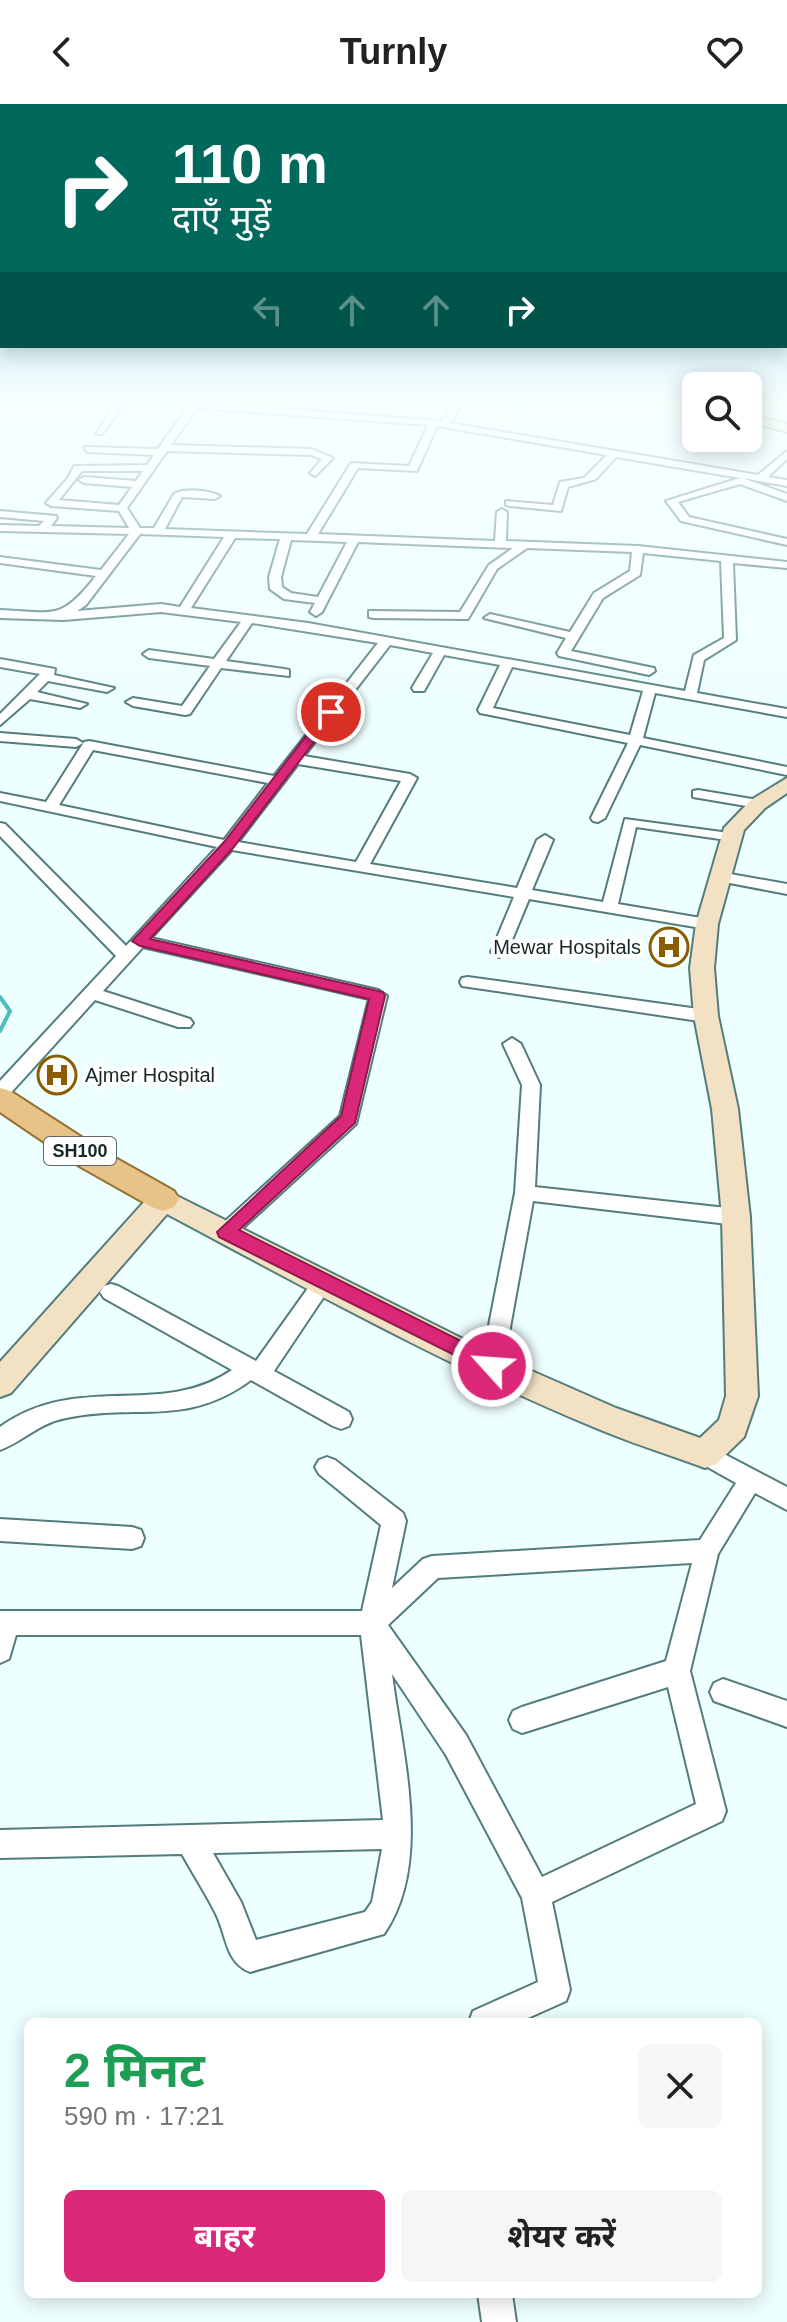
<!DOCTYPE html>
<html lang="hi">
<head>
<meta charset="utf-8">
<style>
  body { margin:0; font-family:Arial,"Noto Sans Devanagari",sans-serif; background:#f6f6f6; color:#222; height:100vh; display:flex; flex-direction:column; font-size:30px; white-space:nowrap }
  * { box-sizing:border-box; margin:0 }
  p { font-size:26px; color:#767676 }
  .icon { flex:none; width:44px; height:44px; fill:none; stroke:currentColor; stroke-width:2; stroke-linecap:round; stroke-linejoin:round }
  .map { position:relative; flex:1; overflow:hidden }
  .sheet { position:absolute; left:24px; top:1914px; width:738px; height:280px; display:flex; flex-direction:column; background:#fff; border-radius:12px; box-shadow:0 4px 20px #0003 }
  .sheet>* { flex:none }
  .hud { position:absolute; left:0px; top:0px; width:788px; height:244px; box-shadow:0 4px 20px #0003; background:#00695c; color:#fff; overflow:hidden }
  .buttons { position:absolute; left:682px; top:268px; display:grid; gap:16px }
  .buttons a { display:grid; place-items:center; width:80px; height:80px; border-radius:12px; background:#fff; box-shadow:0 4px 20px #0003; font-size:40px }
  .pin { position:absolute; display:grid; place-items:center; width:68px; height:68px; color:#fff; margin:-34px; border:4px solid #fff; border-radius:50%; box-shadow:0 2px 8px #0007 }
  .me { position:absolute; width:88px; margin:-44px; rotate:296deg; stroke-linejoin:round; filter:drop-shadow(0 0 6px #0008) }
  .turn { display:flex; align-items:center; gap:28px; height:168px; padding:0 40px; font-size:36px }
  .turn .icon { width:104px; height:104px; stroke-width:2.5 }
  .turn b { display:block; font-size:56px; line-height:68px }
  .lanes { display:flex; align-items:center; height:76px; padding:0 40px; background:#0003; justify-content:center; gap:40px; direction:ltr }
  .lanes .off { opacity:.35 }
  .round { display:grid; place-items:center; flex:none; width:84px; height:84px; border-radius:12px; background:#f6f6f6 }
  .head { display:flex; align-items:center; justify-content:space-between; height:136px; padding:0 40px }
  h1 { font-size:48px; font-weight:700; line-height:60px; color:#1e9e55 }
  .button { display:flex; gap:16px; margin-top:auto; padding:16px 40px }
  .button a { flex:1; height:92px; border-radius:12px; background:#db2777; color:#fff; font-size:32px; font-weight:700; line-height:92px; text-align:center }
  .button a+a { background:#f6f6f6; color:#222 }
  header { display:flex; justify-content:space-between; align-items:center; height:104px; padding:0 40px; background:#fff; font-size:36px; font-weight:700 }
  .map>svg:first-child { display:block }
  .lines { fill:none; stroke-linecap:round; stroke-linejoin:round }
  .stream { stroke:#4bbfc0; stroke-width:4 }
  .street-casing { stroke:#537c7c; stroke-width:4 }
  .secondary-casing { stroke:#537c7c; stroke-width:4 }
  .primary-casing { stroke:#937233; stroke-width:4 }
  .street { fill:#fff; fill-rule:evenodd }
  .secondary { fill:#f3e1c4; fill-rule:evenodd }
  .primary { fill:#e7c388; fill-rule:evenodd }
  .route { fill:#db2777; stroke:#8e194d; stroke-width:2 }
  .labels { text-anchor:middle; stroke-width:8; stroke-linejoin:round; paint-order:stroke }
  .shield { fill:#fff; stroke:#5c6868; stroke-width:2 }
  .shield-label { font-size:18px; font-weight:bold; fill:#162727 }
  .poi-label { font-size:20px; fill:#162727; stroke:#fff; text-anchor:end }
</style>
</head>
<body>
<header><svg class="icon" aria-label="back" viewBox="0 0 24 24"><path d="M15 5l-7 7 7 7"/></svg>Turnly<svg class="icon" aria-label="heart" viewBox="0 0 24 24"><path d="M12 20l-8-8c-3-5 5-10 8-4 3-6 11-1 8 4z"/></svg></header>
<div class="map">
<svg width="787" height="2218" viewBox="0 0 787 2218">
  <rect width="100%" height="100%" fill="#eff"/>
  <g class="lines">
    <!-- stream -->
    <polyline class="stream" points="0,893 10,907 0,927"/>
    <defs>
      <g id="street">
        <polygon points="117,297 126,297 102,330 96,330"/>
        <path d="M 135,297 L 179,297 L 442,317 L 455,297 L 464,297 L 450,319 L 758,371 L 787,347 L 787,355 L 768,373 L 787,376 L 787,382 L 742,374 L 787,390 L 787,397 L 740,380 L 678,398 L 689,413 L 787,435 L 787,441 L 681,417 L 666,397 L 740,374 L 616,353 L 596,375 L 568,383 L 561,407 L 510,402 L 506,401 L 506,397 L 553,401 L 560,378 L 584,374 L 607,351 L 437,322 L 417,367 L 358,364 L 318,430 L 495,437 L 497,408 L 502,405 L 507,408 L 506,437 L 638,442 L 787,458 L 787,464 L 733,459 L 736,536 L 704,556 L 697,589 L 787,605 L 787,613 L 655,589 L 643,634 L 787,663 L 787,671 L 640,641 L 605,714 L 598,718 L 593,717 L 591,714 L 628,639 L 480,609 L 478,606 L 500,561 L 444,551 L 424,587 L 414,587 L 412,584 L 433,549 L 390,541 L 304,652 L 410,670 L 417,674 L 370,760 L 517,784 L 537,736 L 545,731 L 553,736 L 532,786 L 603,798 L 625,715 L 729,729 L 734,731 L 734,737 L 636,723 L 618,800 L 707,815 L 715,820 L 707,825 L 529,795 L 507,848 L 499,853 L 491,848 L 514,793 L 232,746 L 151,834 L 378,886 L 387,892 L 356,1020 L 233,1133 L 219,1133 L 216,1128 L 219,1123 L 340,1012 L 369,895 L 143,843 L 103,887 L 190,915 L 193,919 L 190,923 L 178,923 L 95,896 L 7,993 L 0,994 L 0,977 L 116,852 L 0,732 L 0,719 L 5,720 L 126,842 L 217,743 L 0,697 L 0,689 L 46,698 L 84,638 L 89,637 L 274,672 L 378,539 L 252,519 L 226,557 L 284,565 L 289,566 L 289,572 L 221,564 L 190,610 L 185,611 L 133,602 L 126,598 L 133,594 L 182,602 L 210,562 L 149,554 L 143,550 L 149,546 L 214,555 L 241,518 L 161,508 L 64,516 L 0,514 L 0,506 C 54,508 60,518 96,472 L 0,459 L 0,453 L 101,466 L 129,430 L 0,427 L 0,421 L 39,422 L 44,417 L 0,413 L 0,407 L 56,412 L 57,414 L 51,422 L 129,424 L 119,407 L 51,402 L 46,399 L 68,374 L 74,362 L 147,361 L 154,351 L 87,348 L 84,343 L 158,345 L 188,303 ZM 197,304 L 428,321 L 409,362 L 351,359 L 307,430 L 165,425 L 182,393 L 215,395 L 220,392 C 210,386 184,384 174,390 L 154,424 L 140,424 L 127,404 L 167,347 L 311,351 L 322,355 L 310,369 L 315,372 L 333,354 L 312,345 L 171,341 ZM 82,367 L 143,367 L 136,377 L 84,373 L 79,376 L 84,379 L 132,383 L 119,401 L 59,396 ZM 140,430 L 224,433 L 180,503 L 161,500 L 77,507 L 86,501 ZM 235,434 L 280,435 L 269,473 L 270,485 L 284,495 L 315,499 L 310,508 L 316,512 L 322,508 L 358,438 L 513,444 L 489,461 L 460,508 L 369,507 L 369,513 L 373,514 L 468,515 L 497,465 L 527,444 L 632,448 L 630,467 L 594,489 L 570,528 L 490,510 L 484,514 L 566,534 L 557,549 L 559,552 L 649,571 L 655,567 L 654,564 L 571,547 L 603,494 L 640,471 L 643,449 L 721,457 L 724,534 L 694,551 L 685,587 L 308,519 L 191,504 ZM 291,436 L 347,438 L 318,493 L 291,489 L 282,483 L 281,473 ZM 512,563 L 643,587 L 630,631 L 493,604 ZM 93,646 L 268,679 L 224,736 L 59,701 ZM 298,660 L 401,677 L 356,758 L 238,738 Z"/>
        <polygon points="497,297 527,297 532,300 527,303"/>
        <polygon points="718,334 731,334 716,342 710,342 710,338"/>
        <polygon points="0,555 55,565 54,571 114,584 107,588 48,577 37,588 87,600 80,604 30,595 0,621 0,610 40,570 0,563"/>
        <polygon points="0,629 76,635 83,639 76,643 0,637"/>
        <polygon points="698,686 758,696 765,700 758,704 693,693 693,687"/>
        <polygon points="719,768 787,780 787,790 714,776 711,773"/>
        <polygon points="468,873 706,906 715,912 706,918 462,882 460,878 462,874"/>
        <polygon points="512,934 521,940 540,981 535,1083 736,1105 743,1108 746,1113 743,1118 736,1121 533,1097 503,1262 500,1268 492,1271 484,1268 481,1262 515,1089 522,981 503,940"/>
        <path d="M 323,1171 L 330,1173 L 333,1179 L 274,1267 L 349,1308 L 352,1315 L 349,1322 L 341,1325 L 333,1322 L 251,1276 C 186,1324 137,1299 66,1314 C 39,1319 24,1337 0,1346 L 0,1323 C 78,1267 161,1315 232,1266 L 104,1194 L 100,1188 L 104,1182 L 111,1180 L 118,1182 L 256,1257 L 316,1173 Z"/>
        <path d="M 705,1340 L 787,1383 L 787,1406 L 755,1389 L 718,1450 L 690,1567 L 726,1707 L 722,1717 L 552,1798 L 570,1886 L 566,1897 L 519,1918 L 469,1918 L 473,1907 L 538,1878 L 522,1794 L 446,1651 L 392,1570 C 402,1650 433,1759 384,1830 L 250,1868 C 225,1858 227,1832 216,1810 C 206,1790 193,1770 182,1750 L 0,1754 L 0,1726 L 383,1716 L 361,1531 L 16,1531 L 9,1555 L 0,1559 L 0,1507 L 362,1507 L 381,1421 L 319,1370 L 315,1363 L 319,1356 L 327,1353 L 335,1356 L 403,1409 L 406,1417 L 392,1484 L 423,1455 L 432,1452 L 700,1436 L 736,1379 L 697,1357 L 693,1350 L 697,1343 ZM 692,1459 L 666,1557 L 522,1603 L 513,1607 L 509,1616 L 513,1625 L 522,1629 L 668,1583 L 696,1700 L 542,1773 L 466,1631 L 388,1521 L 438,1474 ZM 382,1745 L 372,1798 L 365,1808 L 256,1836 L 241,1798 L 213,1749 Z"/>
        <polygon points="0,1415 132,1423 141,1426 144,1434 141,1442 132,1445 0,1437"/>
        <polygon points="723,1575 787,1597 787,1623 714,1597 710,1588 714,1579"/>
        <polygon points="478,2190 512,2190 516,2218 482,2218"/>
      </g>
      <g id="secondary">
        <polygon points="672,297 696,299 696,307 673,300"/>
        <polygon points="748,309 787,320 787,328 748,317"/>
        <path d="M 787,674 L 787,689 L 765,704 L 744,726 L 718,820 L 714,864 L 718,912 L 738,1005 L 750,1113 L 758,1292 L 744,1333 L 716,1360 L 705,1364 C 667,1350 628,1338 591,1322 C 445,1261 306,1184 167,1110 L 11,1289 L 0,1293 L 0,1258 L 153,1088 L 163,1085 L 493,1250 L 616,1304 L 700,1334 L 719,1316 L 726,1292 L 722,1113 L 712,1005 L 694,912 L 690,864 L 696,820 L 724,724 L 751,696 Z"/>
      </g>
      <polygon id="primary" points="0,984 10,987 103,1047 174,1087 179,1095 174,1103 163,1107 152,1103 81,1063 0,1008"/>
    </defs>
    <!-- street casing -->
    <use href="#street" class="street-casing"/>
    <!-- secondary casing -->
    <use href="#secondary" class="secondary-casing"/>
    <!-- primary casing -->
    <use href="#primary" class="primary-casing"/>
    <!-- street -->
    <use href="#street" class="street"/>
    <!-- secondary -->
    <use href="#secondary" class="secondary"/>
    <!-- primary -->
    <use href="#primary" class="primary"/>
  </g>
  <!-- sky -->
  <linearGradient id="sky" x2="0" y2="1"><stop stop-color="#69b8d8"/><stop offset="0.49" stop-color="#f7ffff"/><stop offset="1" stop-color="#f7ffff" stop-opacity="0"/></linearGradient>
  <rect width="787" height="608" fill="url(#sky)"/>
  <!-- route -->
  <polygon class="route" points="327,605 337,608 233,744 150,835 383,888 385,892 355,1019 239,1126 499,1256 502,1262 499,1267 492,1270 219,1133 217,1128 341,1012 369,895 140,842 132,837 224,738"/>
  <!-- icons -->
  <defs>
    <symbol id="hospital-ring" viewBox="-11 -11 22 22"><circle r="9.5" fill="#fff" stroke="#8a5d00" stroke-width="1.5"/><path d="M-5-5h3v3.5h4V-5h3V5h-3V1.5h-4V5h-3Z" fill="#8a5d00"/></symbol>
  </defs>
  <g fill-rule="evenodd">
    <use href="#hospital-ring" x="647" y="821" width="44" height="44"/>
    <use href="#hospital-ring" x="35" y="949" width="44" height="44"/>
  </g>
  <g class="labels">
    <!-- shield labels -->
    <rect class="shield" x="44" y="1033" width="72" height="28" rx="6"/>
    <g class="shield-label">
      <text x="80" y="1053">SH100</text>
    </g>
    <!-- poi labels -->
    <g class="poi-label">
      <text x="641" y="850">Mewar Hospitals</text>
      <text x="85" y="978" text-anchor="start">Ajmer Hospital</text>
    </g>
  </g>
</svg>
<div class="buttons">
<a><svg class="icon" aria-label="search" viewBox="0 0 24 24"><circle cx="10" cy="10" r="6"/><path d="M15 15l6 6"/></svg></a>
</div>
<div class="pin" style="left:331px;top:608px;background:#d93025"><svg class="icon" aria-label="arrive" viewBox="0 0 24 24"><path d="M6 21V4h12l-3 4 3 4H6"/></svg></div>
<svg class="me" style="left:492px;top:1262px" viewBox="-20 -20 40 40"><circle r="17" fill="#db2777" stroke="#fff" stroke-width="3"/><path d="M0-11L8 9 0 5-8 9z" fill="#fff"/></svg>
<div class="hud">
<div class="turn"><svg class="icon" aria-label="right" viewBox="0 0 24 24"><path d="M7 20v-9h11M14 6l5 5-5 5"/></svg><div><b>110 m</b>दाएँ मुड़ें</div></div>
<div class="lanes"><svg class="icon off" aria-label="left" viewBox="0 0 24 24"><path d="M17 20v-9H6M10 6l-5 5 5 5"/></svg><svg class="icon off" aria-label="ahead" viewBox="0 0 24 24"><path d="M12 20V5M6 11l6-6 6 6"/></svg><svg class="icon off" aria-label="ahead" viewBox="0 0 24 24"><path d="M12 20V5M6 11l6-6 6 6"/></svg><svg class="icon" aria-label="right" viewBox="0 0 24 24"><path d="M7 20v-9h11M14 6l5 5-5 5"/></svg></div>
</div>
<section class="sheet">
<div class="head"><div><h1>2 मिनट</h1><p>590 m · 17:21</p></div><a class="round"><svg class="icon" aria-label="close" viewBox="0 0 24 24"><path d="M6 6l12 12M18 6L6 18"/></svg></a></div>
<div class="button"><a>बाहर</a><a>शेयर करें</a></div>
</section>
</div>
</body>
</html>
